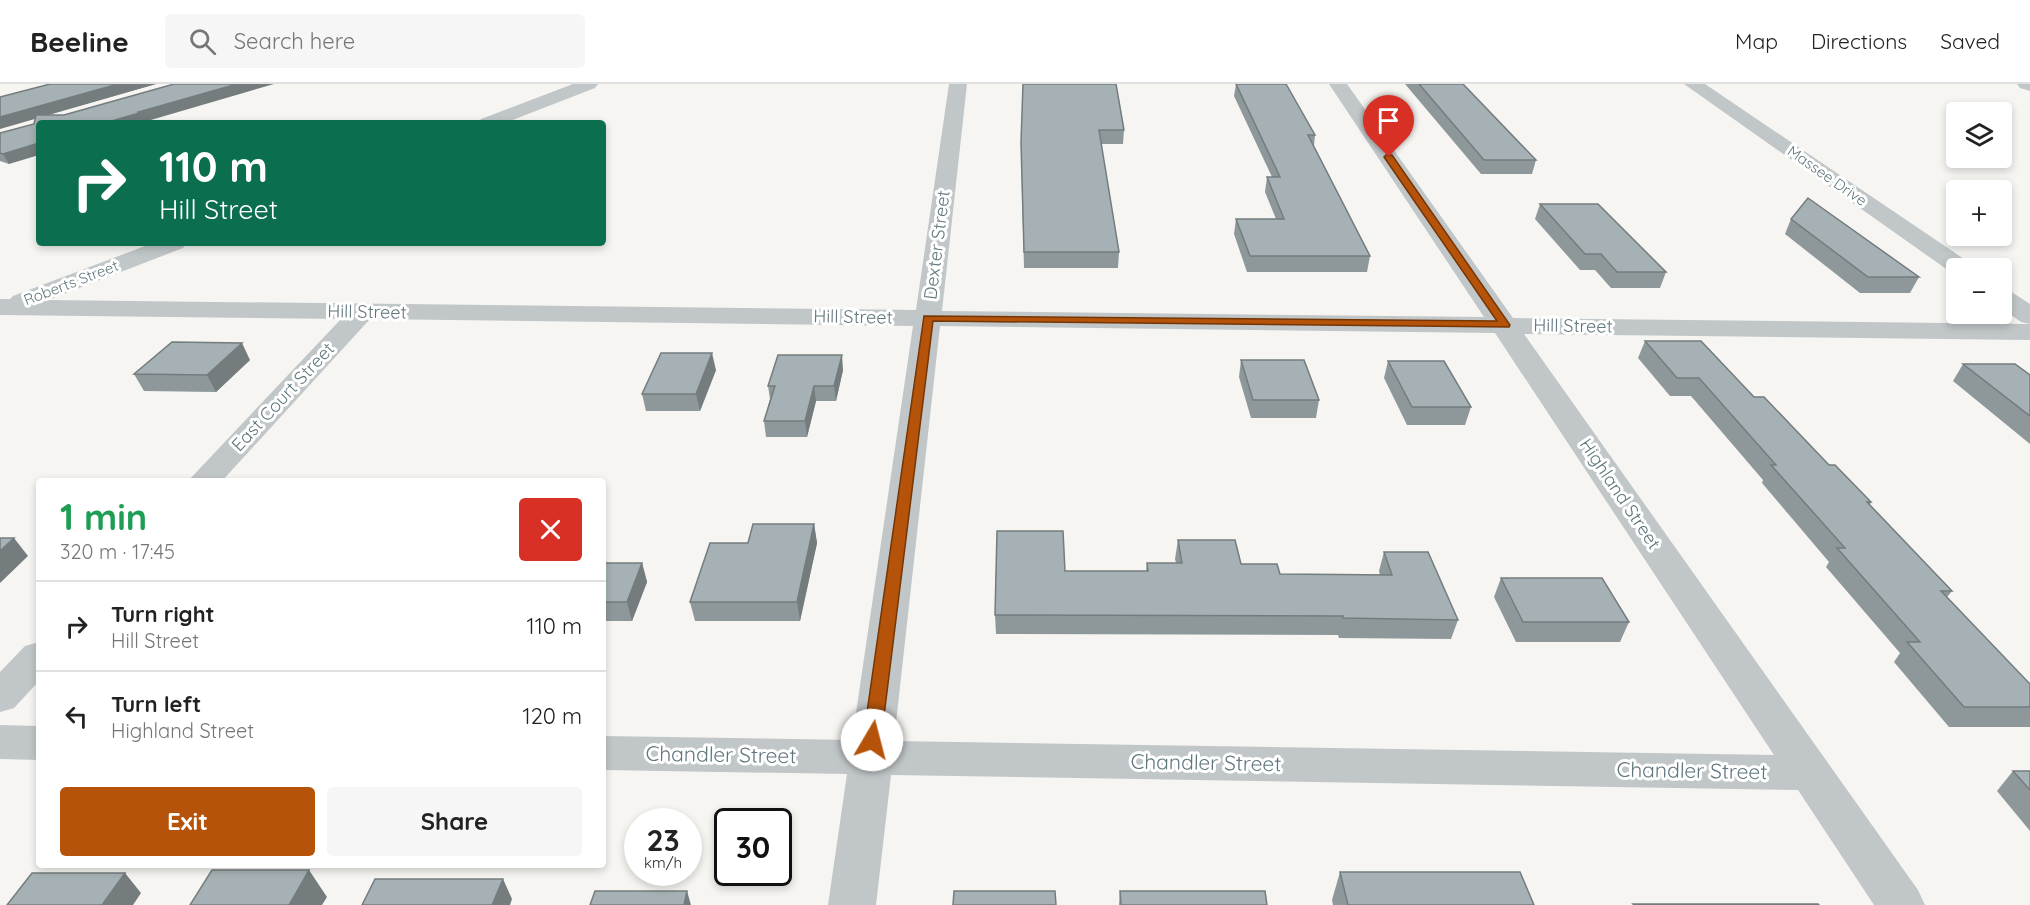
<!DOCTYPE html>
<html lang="en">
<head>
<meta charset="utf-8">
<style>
  body { margin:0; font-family:Quicksand,sans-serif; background:#f6f6f6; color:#222; height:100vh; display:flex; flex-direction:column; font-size:22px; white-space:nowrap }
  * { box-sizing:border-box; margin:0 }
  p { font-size:20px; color:#767676 }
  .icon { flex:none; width:33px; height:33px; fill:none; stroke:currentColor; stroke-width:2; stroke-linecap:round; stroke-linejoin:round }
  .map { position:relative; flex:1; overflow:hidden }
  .details { position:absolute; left:36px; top:394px; width:570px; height:390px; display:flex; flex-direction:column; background:#fff; border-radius:6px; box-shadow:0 3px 9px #0003 }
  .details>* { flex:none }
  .hud { position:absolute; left:36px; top:36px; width:570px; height:126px; border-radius:6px; box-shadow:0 3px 9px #0003; background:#0b6e4f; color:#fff; overflow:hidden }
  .buttons { position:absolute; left:1946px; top:18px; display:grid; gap:12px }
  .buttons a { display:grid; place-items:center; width:66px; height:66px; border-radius:6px; background:#fff; box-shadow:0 3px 9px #0003; font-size:30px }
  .speed { position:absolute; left:624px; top:724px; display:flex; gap:12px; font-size:30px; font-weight:700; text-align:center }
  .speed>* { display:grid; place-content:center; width:78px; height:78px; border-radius:50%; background:#fff; box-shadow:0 3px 9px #0003; line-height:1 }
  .speed small { font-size:15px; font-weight:400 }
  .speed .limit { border:3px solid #111; border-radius:9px; background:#fff; color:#111 }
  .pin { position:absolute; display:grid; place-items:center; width:51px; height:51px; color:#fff; margin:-62px -26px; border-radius:50% 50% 50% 0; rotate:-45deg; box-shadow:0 0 6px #0007 }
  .pin .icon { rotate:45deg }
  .me { position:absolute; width:66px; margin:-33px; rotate:8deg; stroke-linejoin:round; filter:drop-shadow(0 0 4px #0008) }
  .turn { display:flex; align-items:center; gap:21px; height:126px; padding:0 24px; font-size:27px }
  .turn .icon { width:78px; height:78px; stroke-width:2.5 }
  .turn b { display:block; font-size:42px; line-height:51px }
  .round { display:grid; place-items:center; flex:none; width:63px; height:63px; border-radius:6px; background:#f6f6f6 }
  .summary { display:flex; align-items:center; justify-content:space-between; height:102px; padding:0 24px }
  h1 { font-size:36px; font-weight:700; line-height:45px; color:#1e9e55 }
  .action { display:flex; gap:12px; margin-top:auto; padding:12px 24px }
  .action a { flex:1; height:69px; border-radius:6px; background:#b45309; color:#fff; font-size:24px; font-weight:700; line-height:69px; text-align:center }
  .action a+a { background:#f6f6f6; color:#222 }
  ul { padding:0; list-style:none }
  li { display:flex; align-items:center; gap:18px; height:90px; padding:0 24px; border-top:2px solid #e0e0e0 }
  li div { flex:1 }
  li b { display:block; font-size:22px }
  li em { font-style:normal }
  header { display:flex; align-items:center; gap:36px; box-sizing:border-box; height:84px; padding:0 30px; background:#fff; border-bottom:2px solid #e0e0e0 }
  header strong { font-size:28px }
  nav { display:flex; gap:33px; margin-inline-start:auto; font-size:21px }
  .search { width:420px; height:54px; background:#f6f6f6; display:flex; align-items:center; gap:15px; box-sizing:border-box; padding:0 21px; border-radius:6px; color:#767676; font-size:22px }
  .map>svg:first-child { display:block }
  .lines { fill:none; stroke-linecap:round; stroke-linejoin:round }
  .street { fill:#c1c6c8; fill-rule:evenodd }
  .wall { fill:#8e989b }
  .shaded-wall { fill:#747c7e }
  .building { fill:#a5b1b4; stroke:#747c7e; stroke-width:1.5 }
  .route { fill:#b45309; stroke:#753606; stroke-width:1.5 }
  .labels { text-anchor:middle; stroke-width:6; stroke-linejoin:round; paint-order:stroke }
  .far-street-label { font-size:15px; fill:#60767e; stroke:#fff }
  .street-label { font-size:18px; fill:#60767e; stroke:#fff }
  .near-street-label { font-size:21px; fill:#60767e; stroke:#fff }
</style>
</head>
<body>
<header>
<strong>Beeline</strong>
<div class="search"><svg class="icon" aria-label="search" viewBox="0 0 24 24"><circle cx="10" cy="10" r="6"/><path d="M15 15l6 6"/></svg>Search here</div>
<nav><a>Map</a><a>Directions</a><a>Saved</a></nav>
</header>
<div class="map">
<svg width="2030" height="821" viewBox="0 0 2030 821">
  <rect width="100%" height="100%" fill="#f6f5f2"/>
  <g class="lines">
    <!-- street -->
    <g class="street">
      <polygon points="573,0 598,0 595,4 505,39 478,39 481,35"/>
      <path d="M 949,0 L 967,0 L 942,227 L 1484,233 L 1329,0 L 1347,0 L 1513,234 L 2030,240 L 2030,256 L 1524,250 L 1918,806 L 1925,821 L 1874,821 L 1798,706 L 891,691 L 876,821 L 828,821 L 847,690 L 603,686 L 603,652 L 852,656 L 913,242 L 370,235 L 221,398 L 187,398 L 341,235 L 0,231 L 0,215 L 10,215 L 13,212 L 153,159 L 187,159 L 183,164 L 48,216 L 916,226 ZM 940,242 L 1495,249 L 1774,671 L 894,657 Z"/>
      <polygon points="1684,0 1705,0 1970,179 1973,184 1956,184 1956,190 1952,189"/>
      <polygon points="2017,0 2030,0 2030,7 2020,4"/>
      <polygon points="2001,204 2010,207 2030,220 2030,240 2021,238 2001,224"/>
      <polygon points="39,558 39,597 14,624 0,628 0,588 25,562"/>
      <polygon points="0,641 39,642 39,676 0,675"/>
    </g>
  </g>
  <!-- wall -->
  <g class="wall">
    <polygon points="50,0 156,0 47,31 144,38 144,39 39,39 9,80 0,77 0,49 34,40"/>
    <polygon points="1023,0 1124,46 1123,60 1101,60 1119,168 1118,184 1024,184 1021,71"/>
    <polygon points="1236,0 1315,51 1314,62 1370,172 1367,188 1247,188 1234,150 1236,135 1276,135 1265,108 1267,93 1272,93 1234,12"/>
    <polygon points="1405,0 1463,0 1536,76 1532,90 1481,90"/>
    <polygon points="1540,120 1666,188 1660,204 1611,204 1595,186 1580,186 1535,135"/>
    <polygon points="1791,135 1919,193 1910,209 1860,209 1785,150"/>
    <polygon points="1645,257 1754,313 1829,381 1871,418 1870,421 1952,507 1947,513 2030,600 2030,643 1949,643 1894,578 1900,569 1826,483 1829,478 1762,399 1763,396 1691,312 1670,312 1638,274"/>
    <polygon points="250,276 216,308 144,307 134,290"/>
    <polygon points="1241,276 1319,316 1316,334 1251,334 1239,293"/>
    <polygon points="1388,277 1471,323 1465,341 1407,341 1384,294"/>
    <polygon points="1963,280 2030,291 2030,360 1953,297"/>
    <polygon points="716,286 700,327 646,327 642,310"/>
    <polygon points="843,286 836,317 816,317 807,353 766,353 764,337 770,315 768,302"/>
    <polygon points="814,440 817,459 800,537 695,537 690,518 748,459"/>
    <polygon points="1178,456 1241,480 1280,490 1380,491 1379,487 1384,468 1458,536 1451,555 1339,554 1338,551 996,550 995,531 1065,487 1146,487 1147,479 1176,479 1175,475"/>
    <polygon points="603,479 642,479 647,498 632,537 603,537"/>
    <polygon points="1501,494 1629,538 1620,558 1516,558 1494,513"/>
    <polygon points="2013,687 2030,687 2030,747 1997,707"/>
    <polygon points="1340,788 1534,821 1333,821 1332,816"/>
    <polygon points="1120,807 1267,821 1119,821"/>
  </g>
  <!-- shaded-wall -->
  <g class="shaded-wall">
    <polygon points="118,0 156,0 0,45 0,33"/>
    <polygon points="237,0 274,0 144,38 144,39 105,39 138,28"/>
    <polygon points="39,59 39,71 9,80 3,70"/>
    <polygon points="242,259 250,276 216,308 207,291"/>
    <polygon points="712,269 716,286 700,327 696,310"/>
    <polygon points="842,271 843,286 836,317 834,302"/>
    <polygon points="814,302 816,317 807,353 805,337"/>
    <polygon points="814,440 817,459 800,537 797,518"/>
    <polygon points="14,454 28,472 0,499 0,467"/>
    <polygon points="642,479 647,498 632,537 627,518"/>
    <polygon points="309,786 327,813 322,821 289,821"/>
    <polygon points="125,789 141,809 133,821 102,821"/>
    <polygon points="503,795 512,815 510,821 492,821"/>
    <polygon points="687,807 691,821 684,821"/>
  </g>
  <!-- building -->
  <g class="building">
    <polygon points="50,0 118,0 0,33 0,13"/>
    <polygon points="174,0 237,0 138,28 139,29 105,39 39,39 39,59 3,70 0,69 0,49 34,40 36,31 64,31"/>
    <polygon points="1023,0 1116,0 1124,46 1099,46 1119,168 1024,168 1021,58"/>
    <polygon points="1236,0 1286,0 1315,51 1308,51 1370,172 1250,172 1236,135 1284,135 1267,93 1280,93"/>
    <polygon points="1419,0 1463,0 1536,76 1484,76"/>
    <polygon points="1808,114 1919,193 1868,193 1791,135"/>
    <polygon points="1540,120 1598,120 1666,188 1617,188 1601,170 1585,170"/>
    <polygon points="1645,257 1701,257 1754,313 1764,313 1829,381 1835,381 1871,418 1867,418 1952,507 1941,507 2030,600 2030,623 1964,623 1907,558 1920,558 1837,464 1845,464 1771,381 1776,381 1699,294 1677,294"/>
    <polygon points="172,258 242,259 207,291 134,290"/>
    <polygon points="661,269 712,269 696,310 642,310"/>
    <polygon points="778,271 842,271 834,302 814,302 805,337 764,337 775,302 768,302"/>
    <polygon points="1241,276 1304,276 1319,316 1253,316"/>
    <polygon points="1388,277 1444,277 1471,323 1412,323"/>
    <polygon points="1963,280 2015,280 2030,291 2030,332"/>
    <polygon points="753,440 814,440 797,518 690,518 710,459 748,459"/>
    <polygon points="997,447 1063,447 1065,487 1148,487 1147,479 1182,479 1178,456 1235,456 1241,480 1277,480 1280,490 1392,491 1384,468 1428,468 1458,536 1343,534 1343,532 995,531"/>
    <polygon points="0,454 14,454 0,467"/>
    <polygon points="603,479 642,479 627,518 603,518"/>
    <polygon points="1501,494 1602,494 1629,538 1523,538"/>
    <polygon points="2013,687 2030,687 2030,706"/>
    <polygon points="212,786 309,786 289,821 190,821"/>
    <polygon points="1340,788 1520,788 1534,821 1348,821"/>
    <polygon points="32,789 125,789 102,821 7,821"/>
    <polygon points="375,795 503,795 492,821 362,821"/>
    <polygon points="595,807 687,807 684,821 590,821"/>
    <polygon points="954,807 1055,807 1056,821 953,821"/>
    <polygon points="1120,807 1265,807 1267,821 1121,821"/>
    <polygon points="1633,820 1818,820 1819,821 1634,821"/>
  </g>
  <!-- route -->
  <polygon class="route" points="1386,71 1392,71 1510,241 1509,243 933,237 881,656 878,661 872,663 866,661 863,656 924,232 1497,237 1384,73"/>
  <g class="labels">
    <!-- far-street labels -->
    <g class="far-street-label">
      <text transform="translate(1827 92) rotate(35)" y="5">Massee Drive</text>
      <text transform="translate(71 199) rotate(-21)" y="5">Roberts Street</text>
    </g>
    <!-- street labels -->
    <g class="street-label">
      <text transform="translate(937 161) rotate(-83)" y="6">Dexter Street</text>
      <text transform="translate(367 228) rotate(1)" y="6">Hill Street</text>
      <text transform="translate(853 233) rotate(1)" y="6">Hill Street</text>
      <text transform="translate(1573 242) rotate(1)" y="6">Hill Street</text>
      <text transform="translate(283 313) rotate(-47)" y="6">East Court Street</text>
      <text transform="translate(1620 410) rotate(56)" y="6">Highland Street</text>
    </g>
    <!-- near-street labels -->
    <g class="near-street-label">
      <text transform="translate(721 671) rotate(1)" y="7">Chandler Street</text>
      <text transform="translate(1206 679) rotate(1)" y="7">Chandler Street</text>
      <text transform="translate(1692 687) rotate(1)" y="7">Chandler Street</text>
    </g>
  </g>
</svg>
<div class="buttons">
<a><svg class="icon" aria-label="layers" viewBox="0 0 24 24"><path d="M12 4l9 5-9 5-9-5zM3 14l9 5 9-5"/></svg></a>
<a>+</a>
<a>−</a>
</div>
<div class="speed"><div>23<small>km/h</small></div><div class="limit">30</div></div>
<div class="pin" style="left:1389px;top:73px;background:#d93025"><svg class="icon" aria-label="arrive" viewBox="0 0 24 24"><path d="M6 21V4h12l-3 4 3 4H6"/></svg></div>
<svg class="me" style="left:872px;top:656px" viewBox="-20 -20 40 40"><circle r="19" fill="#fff"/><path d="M0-13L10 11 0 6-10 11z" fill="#b45309"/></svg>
<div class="hud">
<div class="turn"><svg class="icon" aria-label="right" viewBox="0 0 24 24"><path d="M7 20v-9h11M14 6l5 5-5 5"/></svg><div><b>110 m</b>Hill Street</div></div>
</div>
<section class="details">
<div class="summary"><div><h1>1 min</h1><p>320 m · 17:45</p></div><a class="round" style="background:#d93025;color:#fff"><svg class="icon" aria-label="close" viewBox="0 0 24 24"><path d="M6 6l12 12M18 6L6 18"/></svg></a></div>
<ul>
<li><svg class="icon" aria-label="right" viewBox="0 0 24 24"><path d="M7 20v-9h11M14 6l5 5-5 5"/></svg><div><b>Turn right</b><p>Hill Street</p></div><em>110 m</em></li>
<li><svg class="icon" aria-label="left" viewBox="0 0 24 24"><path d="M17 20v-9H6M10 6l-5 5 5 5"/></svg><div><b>Turn left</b><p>Highland Street</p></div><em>120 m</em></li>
</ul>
<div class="action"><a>Exit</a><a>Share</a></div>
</section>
</div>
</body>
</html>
